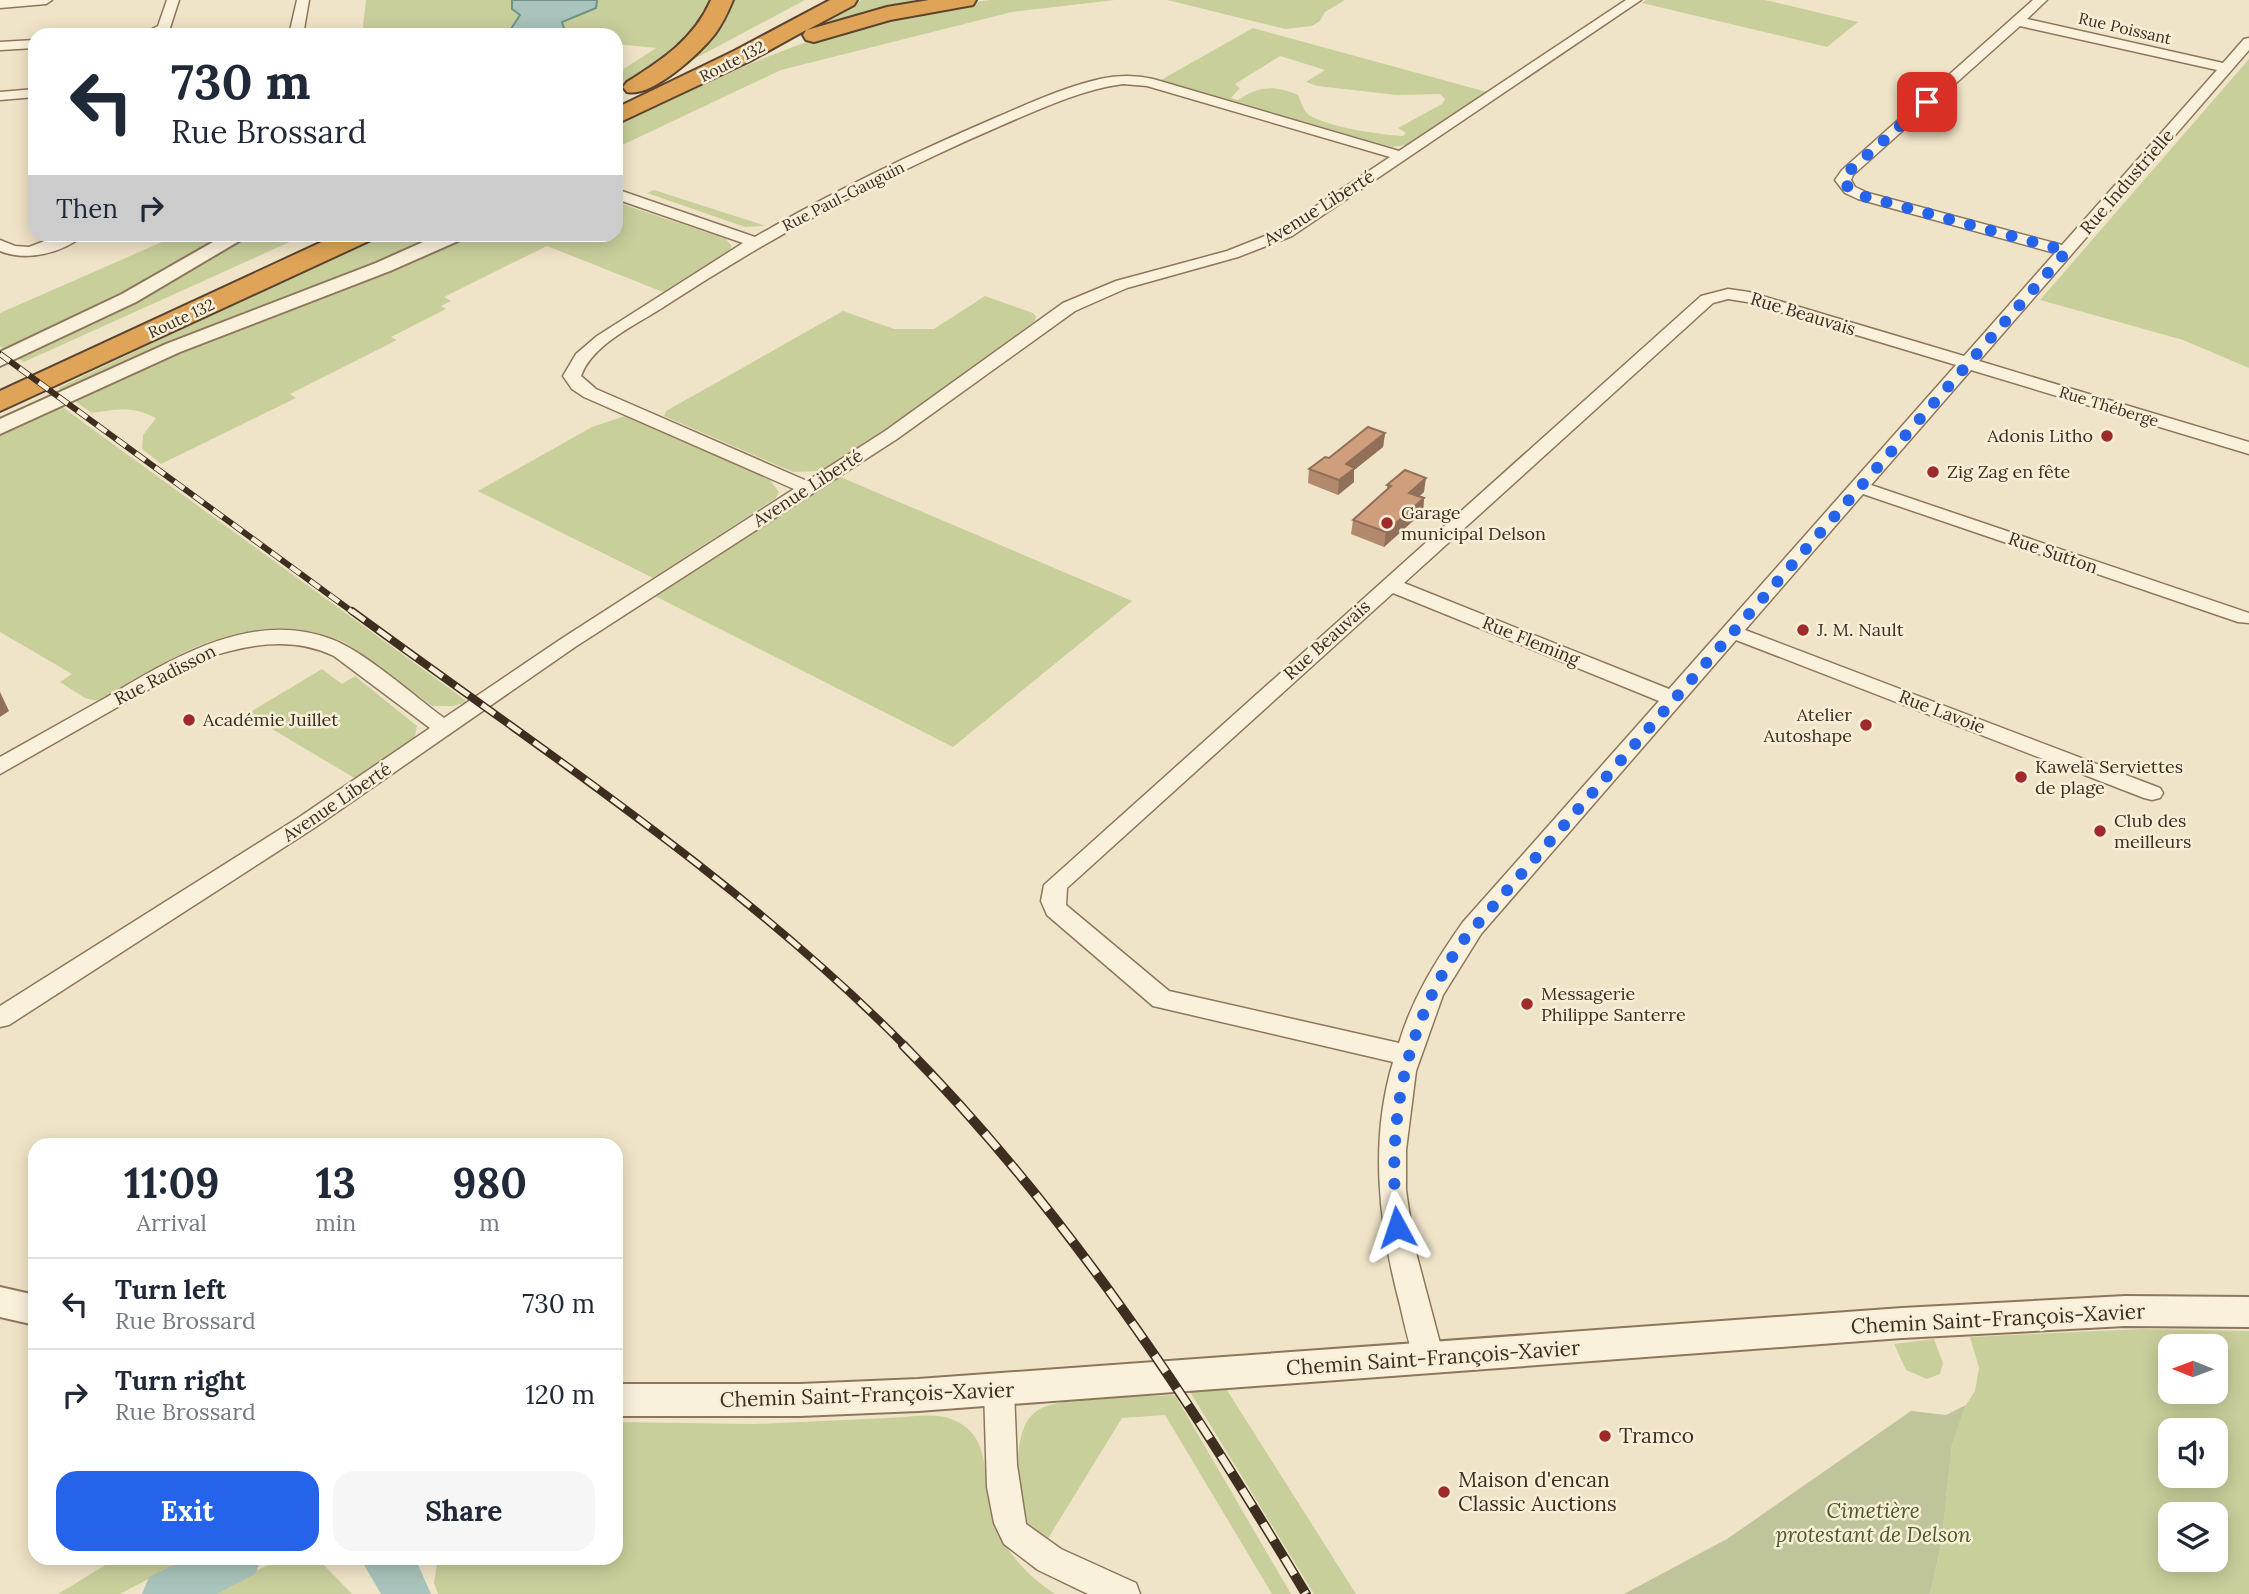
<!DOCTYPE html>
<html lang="en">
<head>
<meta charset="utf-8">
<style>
  body { margin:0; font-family:Lora,serif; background:#f6f6f7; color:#1f2937; height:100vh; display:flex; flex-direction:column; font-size:26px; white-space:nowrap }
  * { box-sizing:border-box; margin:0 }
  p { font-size:23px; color:#747a83 }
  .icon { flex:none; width:38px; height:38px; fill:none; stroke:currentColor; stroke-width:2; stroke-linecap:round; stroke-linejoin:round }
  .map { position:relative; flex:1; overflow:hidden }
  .details { position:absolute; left:28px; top:1138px; width:595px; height:427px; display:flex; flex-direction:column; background:#fff; border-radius:21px; box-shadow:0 4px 18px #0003 }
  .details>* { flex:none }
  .hud { position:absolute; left:28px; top:28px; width:595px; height:214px; border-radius:21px; box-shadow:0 4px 18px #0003; background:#fff; color:#1f2937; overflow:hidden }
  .needle { width:46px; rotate:271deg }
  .buttons { position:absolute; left:2158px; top:1334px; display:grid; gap:14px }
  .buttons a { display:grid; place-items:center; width:70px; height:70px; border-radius:14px; background:#fff; box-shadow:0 4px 18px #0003; font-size:35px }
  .pin { position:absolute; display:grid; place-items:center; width:60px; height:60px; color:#fff; margin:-30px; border-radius:14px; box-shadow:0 4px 10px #0006 }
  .me { position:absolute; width:77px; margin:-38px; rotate:355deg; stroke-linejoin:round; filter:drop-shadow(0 0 5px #0008) }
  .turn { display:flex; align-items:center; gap:24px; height:147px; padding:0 28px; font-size:32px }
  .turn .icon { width:91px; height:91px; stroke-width:2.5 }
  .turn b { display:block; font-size:49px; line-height:60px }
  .then { display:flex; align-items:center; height:66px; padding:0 28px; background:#0003; gap:14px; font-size:26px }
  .eta { display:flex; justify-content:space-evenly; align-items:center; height:119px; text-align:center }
  .eta b { font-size:42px; font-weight:700; line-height:49px }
  .primary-button { display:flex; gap:14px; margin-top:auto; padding:14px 28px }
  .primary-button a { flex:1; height:80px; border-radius:21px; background:#2563eb; color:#fff; font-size:28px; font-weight:700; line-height:80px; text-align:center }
  .primary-button a+a { background:#f6f6f7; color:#1f2937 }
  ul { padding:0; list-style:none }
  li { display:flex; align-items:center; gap:21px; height:91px; padding:0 28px; border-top:2px solid #e0e1e3 }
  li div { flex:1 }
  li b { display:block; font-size:26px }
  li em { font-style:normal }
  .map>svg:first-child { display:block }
  .green { fill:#c9cf9b; fill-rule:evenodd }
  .cemetery { fill:#bfc49a }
  .water { fill:#a9c4bc; stroke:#6f938a; stroke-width:2 }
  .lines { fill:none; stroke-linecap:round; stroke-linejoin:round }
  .river { fill:#a9c4bc; fill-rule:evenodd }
  .minor-casing { stroke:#8d765c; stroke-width:3 }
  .tertiary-casing { stroke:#8d765c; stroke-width:4 }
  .motorway-casing { stroke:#5b4430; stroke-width:4 }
  .minor { fill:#faf1dc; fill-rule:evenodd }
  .tertiary { fill:#faf1dc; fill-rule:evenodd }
  .motorway { fill:#e0a458; fill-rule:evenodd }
  .rail-far2-casing { stroke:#3d2e20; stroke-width:6 }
  .rail-far1-casing { stroke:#3d2e20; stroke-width:8 }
  .rail-casing { stroke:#3d2e20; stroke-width:10 }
  .rail-far2 { stroke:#f7eed8; stroke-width:4.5; stroke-dasharray:12; stroke-linecap:butt }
  .rail-far1 { stroke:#f7eed8; stroke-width:5; stroke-dasharray:16; stroke-linecap:butt }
  .rail { stroke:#f7eed8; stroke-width:7; stroke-dasharray:20; stroke-linecap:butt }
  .wall { fill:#b2896c }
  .shaded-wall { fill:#916f58 }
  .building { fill:#cf9f7d; stroke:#916f58; stroke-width:2 }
  .route { stroke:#2563eb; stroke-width:12; stroke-dasharray:0 21.6 }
  .poi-dot { fill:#9e2a2b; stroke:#f7eed8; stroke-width:2.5 }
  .labels { text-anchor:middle; stroke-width:5; stroke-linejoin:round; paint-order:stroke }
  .far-street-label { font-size:16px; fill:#3d2e20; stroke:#f7eed8 }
  .street-label { font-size:18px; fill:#3d2e20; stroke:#f7eed8 }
  .poi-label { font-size:18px; fill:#3d2e20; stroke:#f7eed8; text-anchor:start }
  .near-street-label { font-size:21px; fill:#3d2e20; stroke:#f7eed8 }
  .near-poi-label { font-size:21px; fill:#3d2e20; stroke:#f7eed8; text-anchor:start }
  .near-park-label { font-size:21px; font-style:italic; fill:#4d5a26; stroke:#f7eed8 }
</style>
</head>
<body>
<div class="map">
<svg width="2249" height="1594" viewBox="0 0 2249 1594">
  <rect width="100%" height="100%" fill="#f0e4c8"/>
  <!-- green -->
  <g class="green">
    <polygon points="366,0 512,0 520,14 507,35 362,35"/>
    <polygon points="597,0 713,0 691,37 616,91 616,74 656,48 616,44 616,35 566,35 561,22 596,8"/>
    <polygon points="730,0 805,0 668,73"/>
    <polygon points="862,0 946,0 798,35"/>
    <path d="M 990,0 L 1115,0 L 1012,12 L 781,70 L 616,148 L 616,125 C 685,93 755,58 828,35 C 880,18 935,8 990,0 Z"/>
    <polygon points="1167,0 1345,0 1325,12 1320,21 1312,26 1285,29"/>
    <polygon points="1646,0 1765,0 1858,22 1827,47 1642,3"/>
    <path d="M 1253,28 L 1487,92 L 1406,145 L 1392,147 L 1159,81 ZM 1280,56 L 1325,70 L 1306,82 L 1317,86 L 1397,95 L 1440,94 L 1445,99 L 1442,104 L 1398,128 L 1406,133 L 1403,136 C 1381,135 1328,127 1309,115 C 1303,110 1301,102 1298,95 C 1275,85 1259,86 1238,100 L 1231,98 L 1240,88 L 1235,84 Z"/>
    <polygon points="2249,59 2249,368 2183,340 2040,300"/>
    <polygon points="654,190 766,226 745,227 647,193"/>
    <path d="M 616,202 L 726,239 L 731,245 L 731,249 L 663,292 L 547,246 L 444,297 L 451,301 L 441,306 L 446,309 L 391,337 L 397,340 L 290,394 L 296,398 L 161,464 L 142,449 L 143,435 L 156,418 C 132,406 119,409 92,413 L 72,399 L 170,354 L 477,235 L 616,234 Z"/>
    <polygon points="178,235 232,235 157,277 6,351 0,346 0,313"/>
    <polygon points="248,235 305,235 24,362 15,357"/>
    <polygon points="380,235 450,235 64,393 58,388"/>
    <polygon points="985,296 1033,313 1036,316 1035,321 932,398 822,471 793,472 664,416 666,411 843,311 894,329 934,329"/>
    <path d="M 60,405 L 95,431 L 468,702 L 453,706 L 432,706 L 346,643 C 293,618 223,630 173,658 C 149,672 124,693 98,701 L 85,698 L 60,682 L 72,674 L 0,632 L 0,434 Z"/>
    <polygon points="625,416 770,480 779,492 776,498 653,578 478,491 592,427"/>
    <polygon points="838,476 1132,601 953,747 653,595"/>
    <polygon points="322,669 342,684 355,676 417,726 415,737 409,742 356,779 247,714"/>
    <path d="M 2142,1329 L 2249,1331 L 2249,1594 L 1930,1594 L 1941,1545 L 1952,1445 L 1966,1405 L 1975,1391 L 1979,1368 L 1970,1337 ZM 2170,1346 L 2216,1346 L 2216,1391 L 2170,1391 ZM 2170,1430 L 2216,1430 L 2216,1475 L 2170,1475 ZM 2170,1514 L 2216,1514 L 2216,1559 L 2170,1559 Z"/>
    <polygon points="1934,1339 1943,1363 1940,1374 1927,1379 1906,1370 1894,1344"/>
    <polygon points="1225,1387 1356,1594 1314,1594 1190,1392"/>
    <path d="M 1175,1395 L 1291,1594 L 1272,1594 L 1165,1415 L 1122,1418 L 1044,1545 C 1019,1525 1018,1509 1018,1478 C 1018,1456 1017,1421 1040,1409 C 1064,1396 1145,1397 1175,1395 Z"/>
    <path d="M 887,1418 C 906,1418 934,1412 951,1419 C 998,1436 979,1489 996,1527 C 1008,1555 1030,1578 1055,1594 L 438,1594 L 434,1583 L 438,1558 L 616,1558 L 616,1422 L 754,1424 Z"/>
    <polygon points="117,1558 188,1558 120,1594 58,1594"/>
    <polygon points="321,1562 352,1594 210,1594 228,1582 274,1563"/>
  </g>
  <!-- cemetery -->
  <polygon class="cemetery" points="1966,1405 1952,1445 1941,1545 1930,1594 1624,1594 1727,1539 1911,1411 1946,1415"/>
  <!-- water -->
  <polygon class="water" points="512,0 597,0 596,8 562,22 566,35 507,35 520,15 512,9"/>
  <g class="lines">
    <!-- river -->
    <g class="river">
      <polygon points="188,1558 262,1558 255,1574 217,1594 142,1594 149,1577"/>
      <polygon points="360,1558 415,1558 431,1594 381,1594"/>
    </g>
    <defs>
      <g id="minor">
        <polygon points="0,0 52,0 46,4 0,8"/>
        <polygon points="167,0 179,0 169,31 158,35 140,35 158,26"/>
        <polygon points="297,0 309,0 303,35 289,35"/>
        <path d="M 1626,0 L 1641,0 L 1292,236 L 1238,257 L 1127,288 L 1075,311 L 897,439 L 575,647 L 314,828 L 9,1025 L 0,1027 L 0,1006 L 298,818 L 430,728 L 334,656 C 291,635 246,645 202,659 L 0,774 L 0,757 C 36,737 71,717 107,697 C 172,659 251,609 331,639 C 364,651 414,696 444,718 L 561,639 L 794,489 L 584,397 L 572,389 L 563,376 L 576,354 L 597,336 L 743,243 L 616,199 L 616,189 L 755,237 C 832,192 913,153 995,118 C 1028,104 1064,87 1100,79 C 1117,75 1136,75 1153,79 L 1399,151 ZM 1123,84 L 1147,86 L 1390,157 L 1280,230 L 1227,251 L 1116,281 L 1063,303 L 885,431 L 807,481 L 596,389 L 581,376 C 592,344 638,324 665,306 C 771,237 882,177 998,127 C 1038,110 1079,90 1123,84 Z"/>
        <path d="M 2033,0 L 2047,0 L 2027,19 L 2223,63 L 2244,39 L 2249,38 L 2249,50 L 1979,361 L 2249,442 L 2249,454 L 1971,370 L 1871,485 L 2249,613 L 2249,623 L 2238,622 L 1863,494 L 1745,630 L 2160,788 L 2163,793 L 2160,798 L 2152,800 L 2144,798 L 1736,640 L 1481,934 L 1443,995 L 1416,1071 L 1406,1150 L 1406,1190 L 1414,1245 L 1444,1358 L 1440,1367 L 1429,1371 L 1418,1367 C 1409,1348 1405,1326 1400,1305 C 1379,1226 1369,1142 1393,1062 L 1153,1006 L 1047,915 L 1041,901 L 1044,885 L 1701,296 L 1728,289 L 1749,292 L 1964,356 L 2055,253 L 1858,199 L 1845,193 L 1835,180 L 1842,170 ZM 2020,26 L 2217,70 L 2062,245 L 1868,193 L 1855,187 L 1851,180 L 1853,175 ZM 1728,299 L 1747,302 L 1956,365 L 1669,689 L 1404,583 L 1713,303 ZM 1393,593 L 1659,701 L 1463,922 C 1436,960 1412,999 1399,1043 L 1169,991 L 1066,905 L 1067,888 Z"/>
        <polygon points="35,40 35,48 0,50 0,42"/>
        <polygon points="35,89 35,97 0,100 0,92"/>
        <path d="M 63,234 L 84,234 C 65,253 25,262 0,251 L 0,240 L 15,246 L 29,247 Z"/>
        <polygon points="999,1377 1010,1381 1014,1390 1017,1465 1026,1524 1061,1549 1136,1583 1140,1594 1088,1594 1038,1570 1004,1544 994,1523 987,1487 984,1390 988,1381"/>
      </g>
      <g id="tertiary">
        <polygon points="227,234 251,234 136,302 0,366 0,352 122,294"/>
        <polygon points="441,234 467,234 465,238 390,271 180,352 0,434 0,419 166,344 376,263"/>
        <polygon points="0,1287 35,1295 35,1325 0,1317"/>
        <polygon points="2125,1296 2249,1297 2249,1327 2125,1326 1902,1338 918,1411 800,1416 616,1416 616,1384 800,1384 918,1379 1902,1308"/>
      </g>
      <g id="motorway">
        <path d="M 711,0 L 733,0 C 728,12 723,23 715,34 C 700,53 652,98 627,92 L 623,87 L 627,82 C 662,60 694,39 711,0 Z"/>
        <polygon points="830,0 857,0 854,5 807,30 887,7 929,0 976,0 973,5 890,20 814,42 806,40 803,35 806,30 750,61 616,124 616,108 734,51"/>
        <polygon points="339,234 375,234 371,240 0,411 0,391"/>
      </g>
    </defs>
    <!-- minor casing -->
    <use href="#minor" class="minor-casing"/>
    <!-- tertiary casing -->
    <use href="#tertiary" class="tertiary-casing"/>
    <!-- motorway casing -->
    <use href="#motorway" class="motorway-casing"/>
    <!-- minor -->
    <use href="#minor" class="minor"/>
    <!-- tertiary -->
    <use href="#tertiary" class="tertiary"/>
    <!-- motorway -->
    <use href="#motorway" class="motorway"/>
    <defs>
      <polyline id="rail-far2" points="0,354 354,613"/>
      <path id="rail-far1" d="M 352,611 C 540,749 741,880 905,1046"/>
      <path id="rail" d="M 903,1045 C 1064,1208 1189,1398 1306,1594"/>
    </defs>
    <!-- rail-far2 casing -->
    <use href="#rail-far2" class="rail-far2-casing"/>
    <!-- rail-far1 casing -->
    <use href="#rail-far1" class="rail-far1-casing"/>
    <!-- rail casing -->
    <use href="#rail" class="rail-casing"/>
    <!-- rail-far2 -->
    <use href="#rail-far2" class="rail-far2"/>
    <!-- rail-far1 -->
    <use href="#rail-far1" class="rail-far1"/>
    <!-- rail -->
    <use href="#rail" class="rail"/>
  </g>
  <!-- wall -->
  <g class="wall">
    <polygon points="1385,433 1383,447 1354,470 1354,482 1338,495 1308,483 1309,469 1329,458"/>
    <polygon points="1387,485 1424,492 1419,496 1424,498 1423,512 1384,547 1351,534 1353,520 1387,490"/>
  </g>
  <!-- shaded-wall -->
  <g class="shaded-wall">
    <polygon points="1385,433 1383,447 1354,470 1354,482 1338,495 1339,480 1346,464"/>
    <polygon points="1426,478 1424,492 1408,507 1409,493"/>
    <polygon points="1424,498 1423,512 1384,547 1386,532"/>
    <polygon points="0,692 9,711 0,717"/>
  </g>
  <!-- building -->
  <g class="building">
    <polygon points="1368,427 1385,433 1346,464 1355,468 1339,480 1309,469 1325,457 1329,458"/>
    <polygon points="1405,470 1426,478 1409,493 1424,498 1386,532 1353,520 1391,486 1387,485"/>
  </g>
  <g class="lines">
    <!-- route -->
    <path class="route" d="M 1397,1227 C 1387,1121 1403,1032 1461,943 L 2067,251 L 1863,196 L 1850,190 L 1843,180 L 1847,173 L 1927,102"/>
  </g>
  <!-- markers -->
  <g class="poi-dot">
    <circle cx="2107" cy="436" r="7"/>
    <circle cx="1933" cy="472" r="7"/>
    <circle cx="1387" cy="523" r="7"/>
    <circle cx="1803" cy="630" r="7"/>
    <circle cx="189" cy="720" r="7"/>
    <circle cx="1866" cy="725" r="7"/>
    <circle cx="2021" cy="777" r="7"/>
    <circle cx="2100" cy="831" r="7"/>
    <circle cx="1527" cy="1004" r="7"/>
    <circle cx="1605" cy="1436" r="7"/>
    <circle cx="1444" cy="1492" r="7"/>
  </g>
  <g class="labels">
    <!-- far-street labels -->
    <g class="far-street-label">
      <text transform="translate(2125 28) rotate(13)" y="6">Rue Poissant</text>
      <text transform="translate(732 61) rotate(-27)" y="6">Route 132</text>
      <text transform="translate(843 196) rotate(-27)" y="6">Rue Paul-Gauguin</text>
      <text transform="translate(181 318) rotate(-25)" y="6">Route 132</text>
      <text transform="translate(2109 406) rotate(17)" y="6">Rue Théberge</text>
    </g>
    <!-- street labels -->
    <g class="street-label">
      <text transform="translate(2127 182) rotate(-49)" y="6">Rue Industrielle</text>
      <text transform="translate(1319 208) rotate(-32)" y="6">Avenue Liberté</text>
      <text transform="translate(1803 314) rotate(17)" y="6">Rue Beauvais</text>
      <text transform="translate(808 488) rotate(-33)" y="6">Avenue Liberté</text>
      <text transform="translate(2053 553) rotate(19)" y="6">Rue Sutton</text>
      <text transform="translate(1327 640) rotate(-42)" y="6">Rue Beauvais</text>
      <text transform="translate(1531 641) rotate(22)" y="6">Rue Fleming</text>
      <text transform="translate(165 675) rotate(-27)" y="6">Rue Radisson</text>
      <text transform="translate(1942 712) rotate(21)" y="6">Rue Lavoie</text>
      <text transform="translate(337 802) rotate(-34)" y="6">Avenue Liberté</text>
    </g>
    <!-- poi labels -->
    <g class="poi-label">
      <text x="2093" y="442" text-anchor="end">Adonis Litho</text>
      <text x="1947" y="478">Zig Zag en fête</text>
      <text x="1401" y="519">Garage<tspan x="1401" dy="21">municipal Delson</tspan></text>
      <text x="1817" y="636">J. M. Nault</text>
      <text x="1852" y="721" text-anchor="end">Atelier<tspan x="1852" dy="21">Autoshape</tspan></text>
      <text x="203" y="726">Académie Juillet</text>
      <text x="2035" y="773">Kawelä Serviettes<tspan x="2035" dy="21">de plage</tspan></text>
      <text x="2114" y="827">Club des<tspan x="2114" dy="21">meilleurs</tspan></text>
      <text x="1541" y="1000">Messagerie<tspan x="1541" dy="21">Philippe Santerre</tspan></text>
    </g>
    <!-- near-street labels -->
    <g class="near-street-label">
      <text transform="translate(1998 1319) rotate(-3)" y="7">Chemin Saint-François-Xavier</text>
      <text transform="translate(1433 1358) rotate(-4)" y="7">Chemin Saint-François-Xavier</text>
      <text transform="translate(867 1395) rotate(-2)" y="7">Chemin Saint-François-Xavier</text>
    </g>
    <!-- near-poi labels -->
    <g class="near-poi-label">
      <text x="1619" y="1443">Tramco</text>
      <text x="1458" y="1487">Maison d'encan<tspan x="1458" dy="24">Classic Auctions</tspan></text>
    </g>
    <!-- near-park labels -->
    <g class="near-park-label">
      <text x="1873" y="1518">Cimetière<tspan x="1873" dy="24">protestant de Delson</tspan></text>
    </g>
  </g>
</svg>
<div class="buttons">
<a><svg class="needle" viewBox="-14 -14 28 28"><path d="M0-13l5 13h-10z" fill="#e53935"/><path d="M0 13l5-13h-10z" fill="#747a83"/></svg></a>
<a><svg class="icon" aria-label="sound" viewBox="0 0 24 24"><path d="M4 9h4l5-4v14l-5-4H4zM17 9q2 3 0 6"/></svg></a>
<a><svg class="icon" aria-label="layers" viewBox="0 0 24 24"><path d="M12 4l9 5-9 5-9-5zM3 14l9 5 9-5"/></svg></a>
</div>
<div class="pin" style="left:1927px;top:102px;background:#d93025"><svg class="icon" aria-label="arrive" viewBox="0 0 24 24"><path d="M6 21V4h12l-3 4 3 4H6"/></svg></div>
<svg class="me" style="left:1397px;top:1227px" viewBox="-20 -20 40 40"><path d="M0-17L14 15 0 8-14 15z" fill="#2563eb" stroke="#fff" stroke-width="4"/></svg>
<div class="hud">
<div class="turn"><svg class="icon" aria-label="left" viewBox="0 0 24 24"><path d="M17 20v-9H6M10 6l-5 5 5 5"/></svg><div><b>730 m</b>Rue Brossard</div></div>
<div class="then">Then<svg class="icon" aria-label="right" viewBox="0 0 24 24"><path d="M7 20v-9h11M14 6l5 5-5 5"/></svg></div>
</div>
<section class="details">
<div class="eta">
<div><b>11:09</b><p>Arrival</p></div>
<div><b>13</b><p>min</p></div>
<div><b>980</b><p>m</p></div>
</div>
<ul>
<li><svg class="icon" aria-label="left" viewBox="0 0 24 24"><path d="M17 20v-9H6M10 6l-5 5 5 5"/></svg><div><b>Turn left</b><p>Rue Brossard</p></div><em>730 m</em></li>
<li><svg class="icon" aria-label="right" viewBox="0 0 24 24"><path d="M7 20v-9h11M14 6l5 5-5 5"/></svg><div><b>Turn right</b><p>Rue Brossard</p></div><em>120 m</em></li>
</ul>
<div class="primary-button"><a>Exit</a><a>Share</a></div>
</section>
</div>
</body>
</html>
